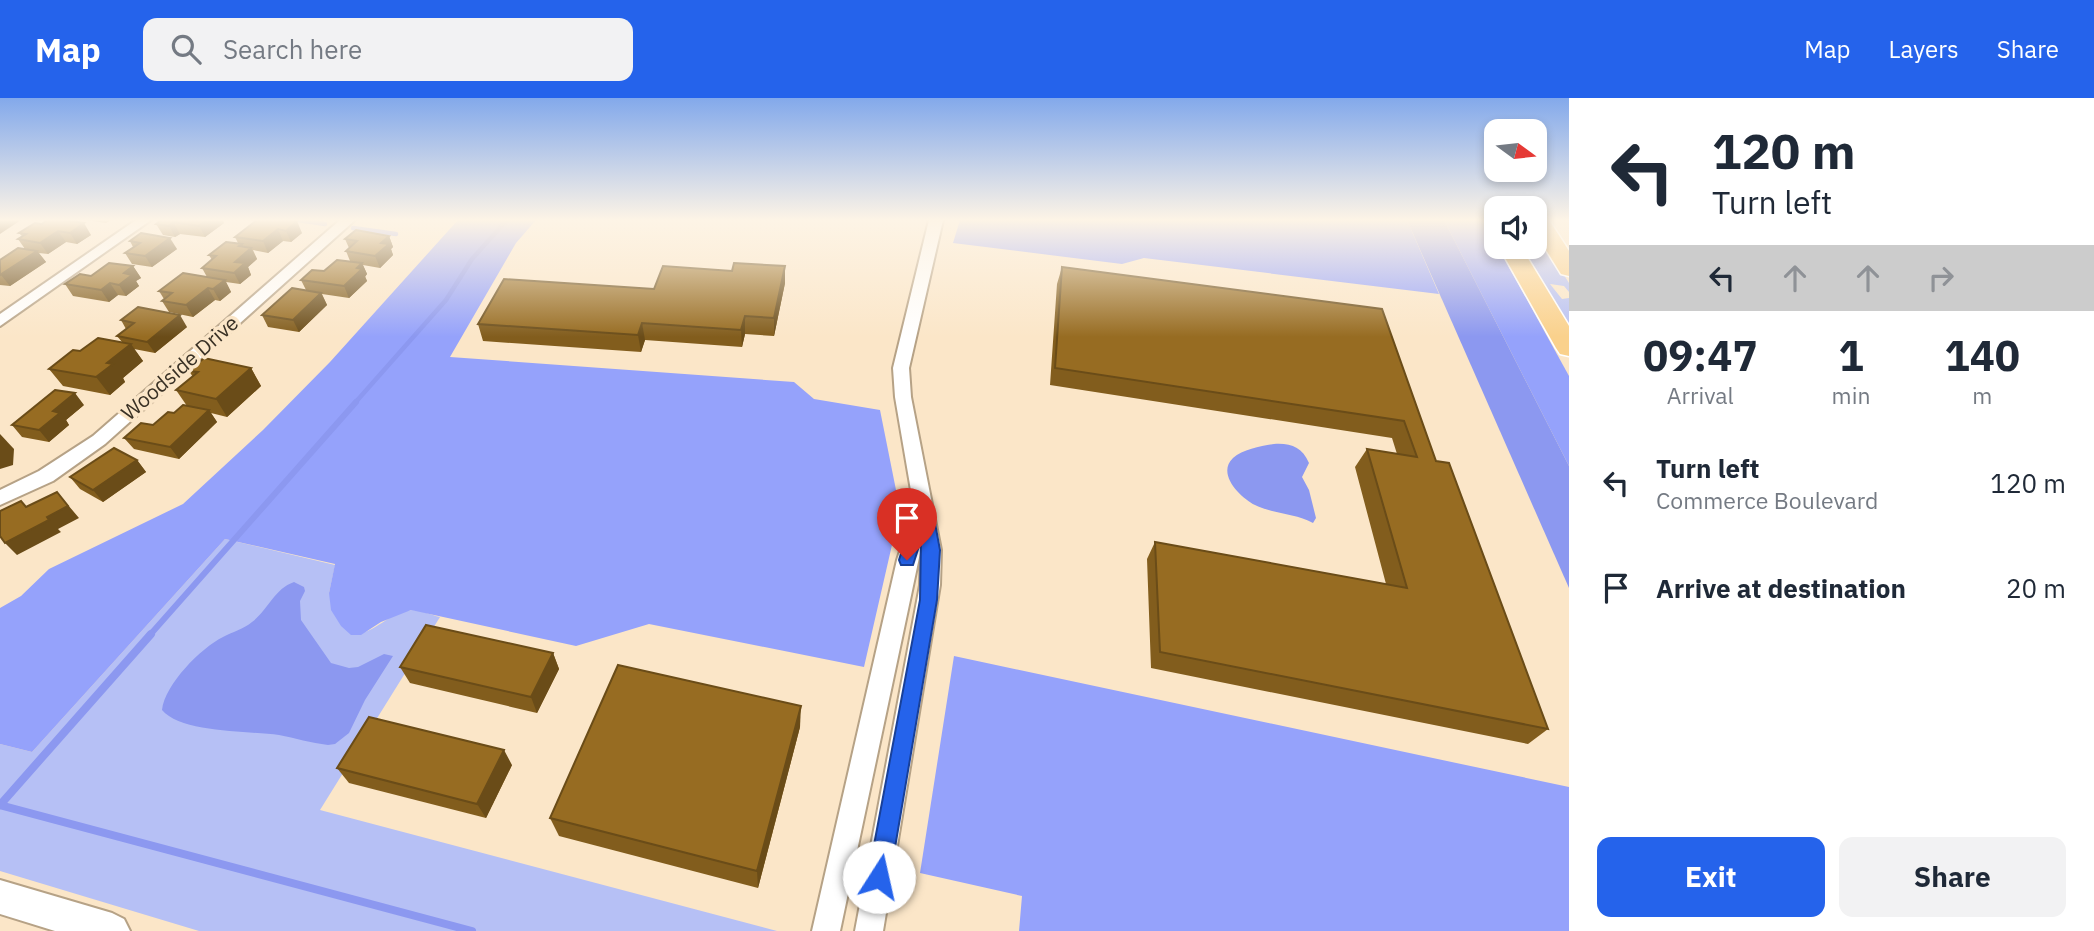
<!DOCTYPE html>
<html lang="en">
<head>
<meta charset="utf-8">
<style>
  body { margin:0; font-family:"IBM Plex Sans",sans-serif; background:#f2f2f3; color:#1f2937; height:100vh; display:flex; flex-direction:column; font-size:26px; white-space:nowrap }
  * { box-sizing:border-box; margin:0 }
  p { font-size:23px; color:#747a83 }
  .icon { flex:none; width:38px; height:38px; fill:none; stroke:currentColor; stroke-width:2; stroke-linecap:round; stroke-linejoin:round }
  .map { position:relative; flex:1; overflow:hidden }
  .sheet { display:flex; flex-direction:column; background:#fff; width:525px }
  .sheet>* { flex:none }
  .guide { background:#fff; color:#1f2937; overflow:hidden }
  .needle { width:46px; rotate:105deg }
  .buttons { position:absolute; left:1484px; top:21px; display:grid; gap:14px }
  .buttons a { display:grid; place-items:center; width:63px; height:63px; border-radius:14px; background:#fff; box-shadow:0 4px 10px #0003; font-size:35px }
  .pin { position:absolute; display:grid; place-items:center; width:60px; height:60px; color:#fff; margin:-72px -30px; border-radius:50% 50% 50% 0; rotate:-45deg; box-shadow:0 0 7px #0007 }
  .pin .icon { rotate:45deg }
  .me { position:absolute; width:77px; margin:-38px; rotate:10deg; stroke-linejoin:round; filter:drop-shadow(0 0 5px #0008) }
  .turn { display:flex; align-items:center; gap:24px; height:147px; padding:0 28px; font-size:32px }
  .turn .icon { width:91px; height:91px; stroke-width:2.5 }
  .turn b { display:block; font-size:49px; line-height:60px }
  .lanes { display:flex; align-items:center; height:66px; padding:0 28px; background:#0003; justify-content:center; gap:35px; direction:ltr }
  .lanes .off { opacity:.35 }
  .eta { display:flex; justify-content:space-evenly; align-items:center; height:119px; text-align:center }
  .eta b { font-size:42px; font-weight:700; line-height:49px }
  .action { display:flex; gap:14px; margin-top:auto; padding:14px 28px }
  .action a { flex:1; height:80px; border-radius:14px; background:#2563eb; color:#fff; font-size:28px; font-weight:700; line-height:80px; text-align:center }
  .action a+a { background:#f2f2f3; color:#1f2937 }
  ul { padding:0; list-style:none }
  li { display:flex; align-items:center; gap:21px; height:105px; padding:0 28px }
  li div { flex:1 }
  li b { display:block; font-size:26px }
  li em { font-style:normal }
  header { display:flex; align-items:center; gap:42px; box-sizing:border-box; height:98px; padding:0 35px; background:#2563eb; color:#fff }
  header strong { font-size:33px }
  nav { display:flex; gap:38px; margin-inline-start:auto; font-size:24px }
  .search { width:490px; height:63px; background:#f2f2f3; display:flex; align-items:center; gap:18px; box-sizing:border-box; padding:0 24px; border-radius:14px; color:#747a83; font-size:26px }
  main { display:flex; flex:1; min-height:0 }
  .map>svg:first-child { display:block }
  .green { fill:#b6c0f5 }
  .forest { fill:#95a2fb }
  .water { fill:#8c98f0 }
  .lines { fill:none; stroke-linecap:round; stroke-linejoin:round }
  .stream-far2 { stroke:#8c98f0; stroke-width:4.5 }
  .stream-far1 { stroke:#8c98f0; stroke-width:6 }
  .stream { stroke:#8c98f0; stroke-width:8 }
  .minor-casing { stroke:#b6a286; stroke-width:4 }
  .tertiary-casing { stroke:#b6a286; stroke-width:4 }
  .primary-casing { stroke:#fff; stroke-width:3 }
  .minor { fill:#fff; fill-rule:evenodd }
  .tertiary { fill:#fff; fill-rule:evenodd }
  .primary { fill:#fad18c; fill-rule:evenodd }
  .wall { fill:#825d1d }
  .shaded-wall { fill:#6a4c18 }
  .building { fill:#976c22; stroke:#6a4c18; stroke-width:2 }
  .route { fill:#2563eb; stroke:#184099; stroke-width:2 }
  .labels { text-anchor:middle; stroke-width:7; stroke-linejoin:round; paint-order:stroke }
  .street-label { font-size:21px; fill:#393125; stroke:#fbe6c8 }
</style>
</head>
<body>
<header>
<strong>Map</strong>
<div class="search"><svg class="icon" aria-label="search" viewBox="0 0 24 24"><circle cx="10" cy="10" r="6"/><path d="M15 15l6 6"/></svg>Search here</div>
<nav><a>Map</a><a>Layers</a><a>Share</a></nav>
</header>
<main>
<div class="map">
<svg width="1569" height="833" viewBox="0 0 1569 833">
  <rect width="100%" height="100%" fill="#fbe6c8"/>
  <!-- green -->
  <g class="green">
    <polygon points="1535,131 1569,185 1569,194 1564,188 1550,186 1562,201 1569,200 1569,234 1519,149 1535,149"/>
    <path d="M 225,441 L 335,467 L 329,495 L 351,536 C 374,538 389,513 412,512 C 421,512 431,517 440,519 L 320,712 L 777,833 L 199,833 L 0,773 L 0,646 L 32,654 Z"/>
  </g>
  <!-- forest -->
  <g class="forest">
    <polygon points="458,122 536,122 516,145 450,259 794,284 814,301 880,312 900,412 864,569 649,526 576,548 411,512 381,524 361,537 351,537 341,528 331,512 329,495 335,466 225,441 32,654 0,646 0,510 21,498 49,471 183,406 263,332 330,264"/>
    <polygon points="960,122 1407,122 1439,196 1144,160 1122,166 953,145"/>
    <polygon points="1444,122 1483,122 1569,278 1569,368"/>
    <polygon points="954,558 1569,689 1569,833 1019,833 1022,798 920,775"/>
  </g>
  <!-- water -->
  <g class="water">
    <polygon points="1407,122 1444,122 1569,368 1569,490"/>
    <path d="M 1274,346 C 1291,345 1302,349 1309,365 L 1302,379 L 1309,392 L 1316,420 L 1313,425 C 1295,415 1273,416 1255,407 C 1241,400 1216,376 1233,360 C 1243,351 1262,348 1274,346 Z"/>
    <path d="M 294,484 L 304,489 L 305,493 L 300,503 L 301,522 L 331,565 L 349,570 L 358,569 L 384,556 L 393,558 L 365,602 L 349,635 L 335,646 L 328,647 C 311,645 295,640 279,637 C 250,633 181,635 162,612 C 165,586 201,550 223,539 C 232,534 244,531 252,524 C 268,512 274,491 294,484 Z"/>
  </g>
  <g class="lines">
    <!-- stream-far2 -->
    <g class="stream-far2">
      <polyline points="298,122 325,126"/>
      <polyline points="353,130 396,136"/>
      <polyline points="354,306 446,202 472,161 507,122"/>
    </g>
    <!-- stream-far1 -->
    <polyline class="stream-far1" points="149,538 356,304"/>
    <!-- stream -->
    <g class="stream">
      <polyline points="0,707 151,536"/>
      <polyline points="0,707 472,833"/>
    </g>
    <defs>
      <g id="minor">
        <polygon points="136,122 151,122 0,228 0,216"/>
        <polygon points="340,122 355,122 105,346 53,383 0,407 0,392 39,373 93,338"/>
        <polygon points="929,122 943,122 909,270 911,299 941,452 940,487 883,833 855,833 920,487 921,450 840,833 812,833 897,462 914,410 895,299 893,270"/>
      </g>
      <polygon id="tertiary" points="0,782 112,815 124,821 130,833 55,833 0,816"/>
      <g id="primary">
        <polygon points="1484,122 1496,122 1496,131 1488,129"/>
        <polygon points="1535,122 1549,122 1569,153 1569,178 1561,176 1535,134"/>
        <polygon points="1499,149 1521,149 1569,228 1569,258 1560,256 1556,250"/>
      </g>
    </defs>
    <!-- minor casing -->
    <use href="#minor" class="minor-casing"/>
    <!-- tertiary casing -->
    <use href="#tertiary" class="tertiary-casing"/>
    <!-- primary casing -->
    <use href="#primary" class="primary-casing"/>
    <!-- minor -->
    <use href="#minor" class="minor"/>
    <!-- tertiary -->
    <use href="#tertiary" class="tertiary"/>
    <!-- primary -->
    <use href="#primary" class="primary"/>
  </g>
  <!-- wall -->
  <g class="wall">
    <polygon points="86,122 111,122 106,125"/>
    <polygon points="161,122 224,125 205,139 180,136 175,139 163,137 156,126"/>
    <polygon points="257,122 302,135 291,144 283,143 268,155 253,152 257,161 248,169 251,177 240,186 226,184 231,194 220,203 215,202 193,219 169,214 162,203 164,201 159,193 207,179 202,170 212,162 209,157 238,145 235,139"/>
    <polygon points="35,125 91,137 77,146 66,144 48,156 39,155 46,164 10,188 0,187 0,162 25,151 18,141 22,138 19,135"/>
    <polygon points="389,138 393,149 391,151 393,157 380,170 363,167 367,176 365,178 367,183 349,200 322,196 327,207 299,234 268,229 262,217 306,192 301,182 350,163 346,153 349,150 345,141"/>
    <polygon points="130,143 177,151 152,169 132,166 125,155 133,149"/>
    <polygon points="133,168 141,180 136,183 139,188 126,198 118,197 109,204 73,198 65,186 91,178"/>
    <polygon points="1062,169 1382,211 1436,363 1548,631 1528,646 1151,570 1147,461 1155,444 1386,486 1355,369 1367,351 1397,356 1392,340 1050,287 1057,186"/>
    <polygon points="785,185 774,238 745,236 742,249 645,242 641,254 483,243 478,226 654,191"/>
    <polygon points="121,222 187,229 155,255 134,251 143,263 123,280 125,284 110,297 63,288 49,271 80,253 122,244 117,238 126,231"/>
    <polygon points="251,270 261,288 227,319 211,315 217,324 179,361 134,351 124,340 153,327 187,308 176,292 193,279 189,273"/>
    <polygon points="84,307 66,322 69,327 49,344 22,339 12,327"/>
    <polygon points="137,362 146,374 103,404 80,391 70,379"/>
    <polygon points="553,555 559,571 537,615 410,585 400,569"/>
    <polygon points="800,629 758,790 559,738 550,720"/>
    <polygon points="512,667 486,720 349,685 337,670"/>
  </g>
  <!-- shaded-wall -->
  <g class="shaded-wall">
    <polygon points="0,122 21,122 0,136"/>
    <polygon points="206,122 223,122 224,125 205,139 199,128"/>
    <polygon points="297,123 302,135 291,144 286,133"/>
    <polygon points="173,124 180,136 175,139 169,128"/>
    <polygon points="84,125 91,137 77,146 70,135"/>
    <polygon points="278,131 283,143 268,155 263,143"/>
    <polygon points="58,133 66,144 48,156 40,145"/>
    <polygon points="389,138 393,149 391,151 393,157 380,170 375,158 381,145"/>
    <polygon points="170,140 177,151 152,169 145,158"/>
    <polygon points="242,146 246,154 251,150 257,161 248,169 251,177 240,186 234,175 235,164 239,148"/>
    <polygon points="37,153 46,164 10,188 1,177"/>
    <polygon points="362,165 367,176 365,179 367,183 349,200 344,188 357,170"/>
    <polygon points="133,168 141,180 136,183 139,188 126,198 119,187 124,175"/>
    <polygon points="785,168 785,185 774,238 774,220"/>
    <polygon points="225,182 231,194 220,203 213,191"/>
    <polygon points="110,185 118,197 109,204 101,192"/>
    <polygon points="208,190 215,202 193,219 186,207"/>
    <polygon points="321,195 327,207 299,234 293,222"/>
    <polygon points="180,217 187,229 155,255 147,244"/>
    <polygon points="745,218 745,236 742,249 741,232"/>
    <polygon points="642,225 645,242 641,254 638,237"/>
    <polygon points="131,246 143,263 123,280 125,284 110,297 96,279 107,265"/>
    <polygon points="251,270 261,288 227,319 216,301"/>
    <polygon points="75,295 84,307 66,322 69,327 49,344 39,332 53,313"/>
    <polygon points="209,312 217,324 179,361 170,349"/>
    <polygon points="0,336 14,351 13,367 0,371"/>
    <polygon points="137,362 146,374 103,404 93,392"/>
    <polygon points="57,394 79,420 58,431 61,434 17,457 5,445 47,419"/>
    <polygon points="553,555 559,571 537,615 531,599"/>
    <polygon points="801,608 800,629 758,790 757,773"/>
    <polygon points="504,652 512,667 486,720 477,706"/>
  </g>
  <!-- building -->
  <g class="building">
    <polygon points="47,122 63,122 84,125 70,135 58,133 40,145 18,141 26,136 19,135 35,125 42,126"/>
    <polygon points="161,122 206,122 199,128 173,124 169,128 156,126"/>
    <polygon points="257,122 290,122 297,123 286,133 278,131 263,143 235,139"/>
    <polygon points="356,132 389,138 381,145 389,146 375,158 346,153 357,143 345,141"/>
    <polygon points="141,135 170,140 145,158 125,155 140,145 130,143"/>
    <polygon points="226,144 242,146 239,148 251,150 235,164 245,165 234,175 202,170 216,158 209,157"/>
    <polygon points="18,150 37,153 0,177 0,162"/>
    <polygon points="337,162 362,165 357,170 362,171 344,188 301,182 312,172 324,173"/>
    <polygon points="109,165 133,168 124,175 132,177 119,187 110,185 101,192 65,186 80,176 91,178"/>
    <polygon points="734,165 785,168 774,220 745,218 741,232 642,225 638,237 478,226 504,181 654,191 663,168 732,173"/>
    <polygon points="1062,169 1382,211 1436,363 1449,365 1548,631 1160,554 1155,444 1407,490 1367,351 1417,359 1404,323 1055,270"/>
    <polygon points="183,175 225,182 213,191 208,190 186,207 162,203 172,195 159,193"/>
    <polygon points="292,190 321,195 293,222 262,217"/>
    <polygon points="138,209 180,217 147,244 117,238 134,225 121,222"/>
    <polygon points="98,240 131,246 107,265 113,266 96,279 49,271 73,252 80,253"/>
    <polygon points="204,260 251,270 216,301 176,292 198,274 189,273"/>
    <polygon points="55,292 75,295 53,313 60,315 39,332 12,327"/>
    <polygon points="183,307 209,312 170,349 124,340 141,325 153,327 168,314 174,315"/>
    <polygon points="114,350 137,362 93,392 70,379"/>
    <polygon points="57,394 68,408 47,419 49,422 5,445 0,438 0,413 21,403 26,409"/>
    <polygon points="426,527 553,555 531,599 400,569"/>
    <polygon points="618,567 801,608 757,773 550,720"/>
    <polygon points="369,619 504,652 477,706 337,670"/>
  </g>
  <!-- sky -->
  <linearGradient id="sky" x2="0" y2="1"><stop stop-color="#83a9eb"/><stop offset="0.51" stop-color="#fdf4e6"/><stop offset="1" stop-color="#fdf4e6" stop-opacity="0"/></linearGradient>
  <rect width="1569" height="239" fill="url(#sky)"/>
  <!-- route -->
  <polygon class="route" points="924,403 932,409 940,452 937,502 890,779 887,787 879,790 871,787 868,779 920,502 921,442 913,467 901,467 899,462 916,409"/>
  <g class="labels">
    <!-- street labels -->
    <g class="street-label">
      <text transform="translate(180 270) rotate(-41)" y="7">Woodside Drive</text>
    </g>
  </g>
</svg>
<div class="buttons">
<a><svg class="needle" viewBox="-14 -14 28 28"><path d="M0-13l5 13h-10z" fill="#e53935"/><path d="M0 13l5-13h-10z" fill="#747a83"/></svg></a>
<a><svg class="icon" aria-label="sound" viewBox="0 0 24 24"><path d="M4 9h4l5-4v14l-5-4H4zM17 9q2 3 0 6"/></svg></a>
</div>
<div class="pin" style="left:907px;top:462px;background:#d93025"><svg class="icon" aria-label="arrive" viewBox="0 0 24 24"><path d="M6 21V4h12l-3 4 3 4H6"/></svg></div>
<svg class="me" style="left:879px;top:779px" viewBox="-20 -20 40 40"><circle r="19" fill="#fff"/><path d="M0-13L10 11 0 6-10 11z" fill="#2563eb"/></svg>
</div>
<section class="sheet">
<div class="guide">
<div class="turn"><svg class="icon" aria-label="left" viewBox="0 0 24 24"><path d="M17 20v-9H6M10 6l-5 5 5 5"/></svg><div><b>120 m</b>Turn left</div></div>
<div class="lanes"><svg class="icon" aria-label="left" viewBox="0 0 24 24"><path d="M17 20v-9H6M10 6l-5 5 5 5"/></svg><svg class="icon off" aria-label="ahead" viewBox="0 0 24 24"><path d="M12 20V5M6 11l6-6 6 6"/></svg><svg class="icon off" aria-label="ahead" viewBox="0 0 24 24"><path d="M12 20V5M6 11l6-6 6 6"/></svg><svg class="icon off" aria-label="right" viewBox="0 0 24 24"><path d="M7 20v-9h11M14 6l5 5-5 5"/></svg></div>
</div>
<div class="eta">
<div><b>09:47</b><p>Arrival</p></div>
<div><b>1</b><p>min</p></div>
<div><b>140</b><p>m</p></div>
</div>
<ul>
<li><svg class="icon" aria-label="left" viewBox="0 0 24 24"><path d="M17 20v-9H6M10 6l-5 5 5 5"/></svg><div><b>Turn left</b><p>Commerce Boulevard</p></div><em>120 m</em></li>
<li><svg class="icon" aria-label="arrive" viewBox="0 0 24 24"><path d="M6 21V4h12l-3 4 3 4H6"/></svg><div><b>Arrive at destination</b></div><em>20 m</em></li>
</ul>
<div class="action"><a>Exit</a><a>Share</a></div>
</section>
</main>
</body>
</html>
